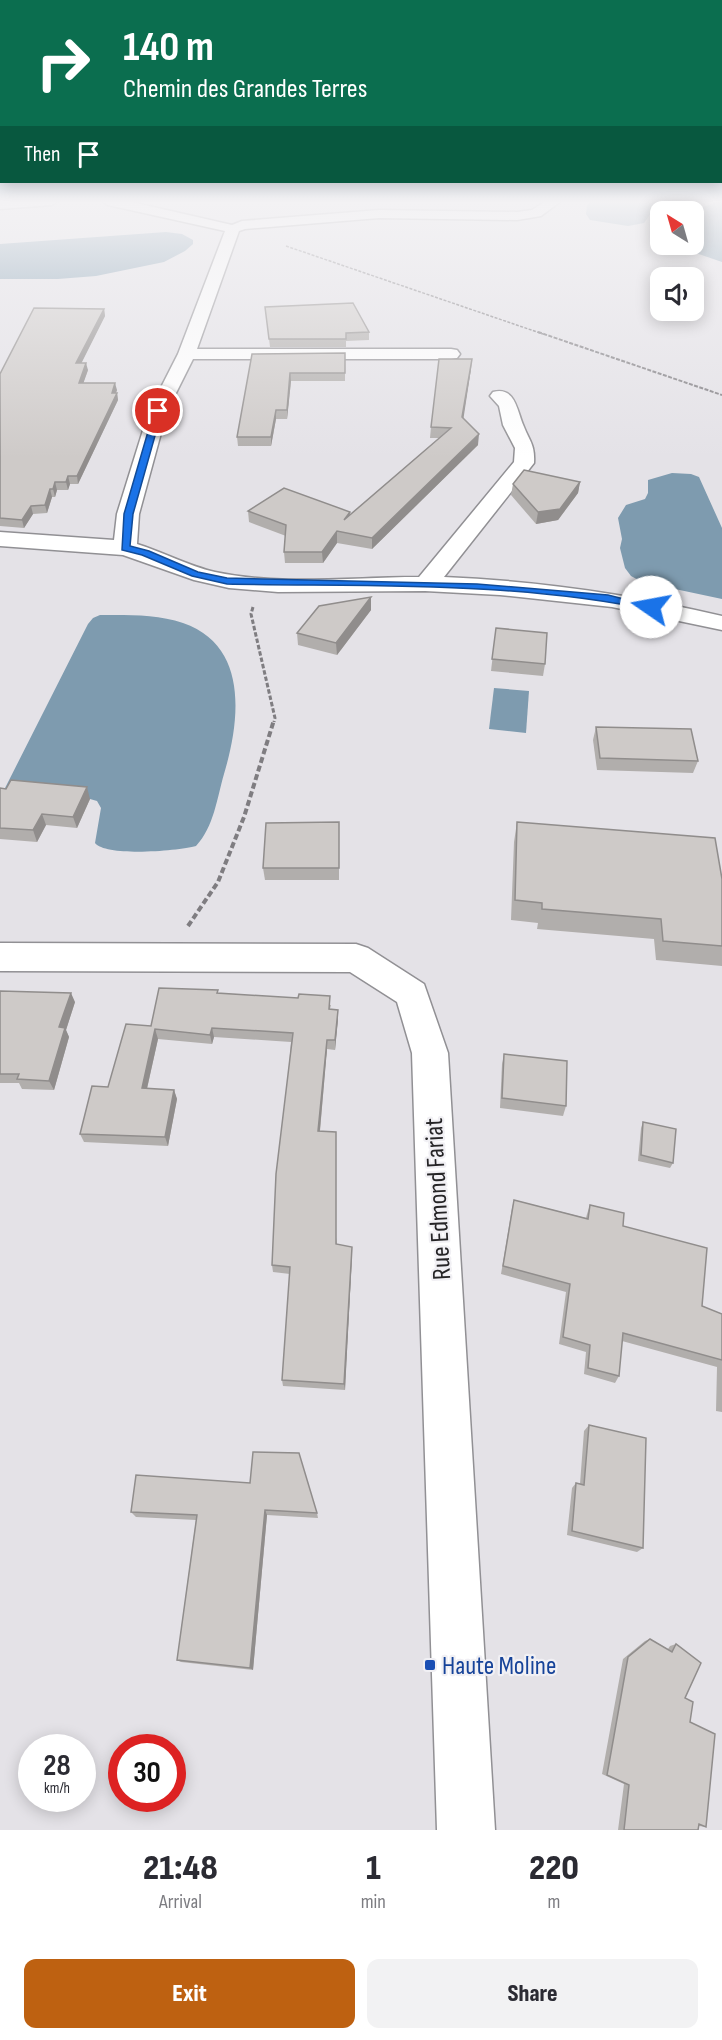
<!DOCTYPE html>
<html lang="en">
<head>
<meta charset="utf-8">
<style>
  body { margin:0; font-family:"Sofia Sans Condensed",sans-serif; background:#f2f2f3; color:#2b2b33; height:100vh; display:flex; flex-direction:column; font-size:22px; white-space:nowrap }
  * { box-sizing:border-box; margin:0 }
  p { font-size:20px; color:#7c7c81 }
  .icon { flex:none; width:33px; height:33px; fill:none; stroke:currentColor; stroke-width:2; stroke-linecap:round; stroke-linejoin:round }
  .map { position:relative; height:1830px; overflow:hidden }
  .side { display:flex; flex-direction:column; background:#fff; flex:1 }
  .side>* { flex:none }
  .top-card { position:absolute; left:0px; top:0px; width:723px; height:183px; box-shadow:0 3px 15px #0003; background:#0b6e4f; color:#fff; overflow:hidden }
  .needle { width:39px; rotate:323deg }
  .fabs { position:absolute; left:650px; top:201px; display:grid; gap:12px }
  .fabs a { display:grid; place-items:center; width:54px; height:54px; border-radius:12px; background:#fff; box-shadow:0 3px 15px #0003; font-size:30px }
  .speed { position:absolute; left:18px; top:1734px; display:flex; gap:12px; font-size:30px; font-weight:700; text-align:center }
  .speed>* { display:grid; place-content:center; width:78px; height:78px; border-radius:50%; background:#fff; box-shadow:0 3px 15px #0003; line-height:1 }
  .speed small { font-size:15px; font-weight:400 }
  .speed .limit { border:9px solid #d22; background:#fff; color:#111 }
  .pin { position:absolute; display:grid; place-items:center; width:51px; height:51px; color:#fff; margin:-26px; border:3px solid #fff; border-radius:50%; box-shadow:0 2px 6px #0007 }
  .me { position:absolute; width:66px; margin:-33px; rotate:282deg; stroke-linejoin:round; filter:drop-shadow(0 0 4px #0008) }
  .turn { display:flex; align-items:center; gap:21px; height:126px; padding:0 24px; font-size:27px }
  .turn .icon { width:78px; height:78px; stroke-width:2.5 }
  .turn b { display:block; font-size:42px; line-height:51px }
  .then { display:flex; align-items:center; height:57px; padding:0 24px; background:#0003; gap:12px; font-size:22px }
  .eta { display:flex; justify-content:space-evenly; align-items:center; height:102px; text-align:center }
  .eta b { font-size:36px; font-weight:800; line-height:42px }
  .cta { display:flex; gap:12px; margin-top:auto; padding:12px 24px }
  .cta a { flex:1; height:69px; border-radius:12px; background:#be6111; color:#fff; font-size:24px; font-weight:800; line-height:69px; text-align:center }
  .cta a+a { background:#f2f2f3; color:#2b2b33 }
  .map>svg:first-child { display:block }
  .water { fill:#7e9baf }
  .lines { fill:none; stroke-linecap:round; stroke-linejoin:round }
  .minor-casing { stroke:#919094; stroke-width:3 }
  .path-far3 { stroke:#7f7d81; stroke-width:1.5; stroke-dasharray:3 1.5; stroke-linecap:butt }
  .path-far2 { stroke:#7f7d81; stroke-width:2; stroke-dasharray:4 1.5; stroke-linecap:butt }
  .path-far1 { stroke:#7f7d81; stroke-width:3; stroke-dasharray:4.5 2; stroke-linecap:butt }
  .path { stroke:#7f7d81; stroke-width:4; stroke-dasharray:6 3; stroke-linecap:butt }
  .minor { fill:#fff; fill-rule:evenodd }
  .wall { fill:#b1aeac }
  .shaded-wall { fill:#908d8c }
  .building { fill:#cecac8; stroke:#908d8c; stroke-width:1.5 }
  .route { fill:#1a73e8; stroke:#114b97; stroke-width:1.5 }
  .transit-dot { fill:#1a4fb4; stroke:#f1f0f4; stroke-width:2 }
  .labels { text-anchor:middle; stroke-width:4.5; stroke-linejoin:round; paint-order:stroke }
  .near-street-label { font-size:26px; fill:#252426; stroke:#f1f0f4 }
  .near-transit-label { font-size:26px; fill:#164399; stroke:#f1f0f4; text-anchor:start }
</style>
</head>
<body>
<div class="map">
<svg width="722" height="1830" viewBox="0 0 722 1830">
  <rect width="100%" height="100%" fill="#e4e2e7"/>
  <!-- water -->
  <g class="water">
    <polygon points="592,201 668,201 655,207 644,223 628,226 590,220 586,214 587,205"/>
    <polygon points="719,201 722,201 722,262 687,250 680,245 693,244 692,211"/>
    <polygon points="166,232 182,234 193,240 193,244 185,251 164,262 96,276 58,279 0,279 0,244"/>
    <polygon points="672,473 691,474 699,477 722,528 722,599 642,582 631,576 625,568 620,548 622,539 618,518 626,505 645,499 648,493 648,480"/>
    <path d="M 100,615 C 127,615 157,614 183,623 C 249,646 240,720 224,774 C 217,798 214,827 196,846 C 178,851 106,857 95,843 L 101,808 L 97,801 L 90,799 L 0,798 L 88,624 L 93,618 Z"/>
    <polygon points="494,688 529,691 526,733 489,729"/>
  </g>
  <g class="lines">
    <defs>
      <g id="minor">
        <polygon points="0,201 58,201 52,205 0,209"/>
        <path d="M 102,201 L 127,201 L 232,225 L 242,221 L 379,210 L 517,212 L 532,210 L 546,201 L 561,201 L 541,216 L 517,220 L 379,218 L 245,229 L 239,231 L 197,349 L 451,349 L 457,350 L 460,354 L 457,358 L 451,359 L 193,359 L 167,411 L 139,514 L 137,544 C 163,552 188,566 215,572 C 281,586 353,577 419,577 L 514,462 L 515,448 L 503,425 L 499,406 L 490,396 L 493,392 C 516,386 517,412 524,427 C 530,442 535,445 534,463 L 444,577 C 538,581 630,594 722,616 L 722,630 L 612,607 L 500,595 L 425,591 L 278,592 L 229,588 L 194,580 L 123,555 L 0,546 L 0,532 L 114,540 L 117,514 L 149,411 L 178,354 L 225,231 L 108,205 Z"/>
        <polygon points="0,943 356,944 368,948 424,984 448,1053 495,1830 437,1830 412,1053 397,1002 350,972 0,971"/>
      </g>
    </defs>
    <!-- minor casing -->
    <use href="#minor" class="minor-casing"/>
    <!-- path-far3 -->
    <polyline class="path-far3" points="286,246 543,334"/>
    <!-- path-far2 -->
    <polyline class="path-far2" points="538,332 722,395"/>
    <!-- path-far1 -->
    <polyline class="path-far1" points="253,607 251,614 275,718 274,722"/>
    <!-- path -->
    <polyline class="path" points="188,926 218,882 244,817 274,720"/>
    <!-- minor -->
    <use href="#minor" class="minor"/>
  </g>
  <!-- wall -->
  <g class="wall">
    <polygon points="265,307 369,332 369,340 346,341 346,347 270,347"/>
    <polygon points="104,309 105,316 81,363 88,370 83,383 117,390 116,393 117,393 118,400 78,484 70,484 68,490 57,490 55,497 52,497 47,513 33,514 24,528 0,526 0,374"/>
    <polygon points="345,353 345,381 291,381 287,419 276,419 271,446 238,446 237,437 252,354"/>
    <polygon points="471,369 463,418 478,445 372,549 337,543 323,563 285,563 284,552 286,536 249,522 248,511 350,512 350,515 439,438 430,438 431,427"/>
    <polygon points="580,482 578,493 558,520 536,524 511,495 513,484"/>
    <polygon points="371,597 371,610 337,655 298,645 297,633"/>
    <polygon points="496,628 545,664 543,676 491,671"/>
    <polygon points="596,727 698,761 693,773 597,770 593,740"/>
    <polygon points="0,788 90,799 77,828 46,825 37,842 0,839"/>
    <polygon points="339,822 339,880 265,880 263,868"/>
    <polygon points="517,822 722,879 722,966 656,960 654,939 537,929 538,923 511,920 514,842"/>
    <polygon points="0,991 75,1002 66,1030 69,1037 54,1090 22,1089 19,1083 0,1083"/>
    <polygon points="219,993 331,1005 330,1009 338,1019 335,1050 327,1049 320,1131 337,1244 352,1255 345,1390 283,1386 282,1380 290,1274 273,1272 272,1265 291,1042 214,1037 212,1044 158,1039 147,1089 174,1090 177,1099 168,1146 84,1142 80,1134 151,1026"/>
    <polygon points="504,1054 566,1106 563,1116 500,1108 502,1064"/>
    <polygon points="643,1122 673,1163 670,1168 638,1161 641,1128"/>
    <polygon points="514,1200 586,1218 587,1214 590,1205 623,1226 702,1306 722,1314 722,1412 716,1411 717,1367 622,1341 619,1376 615,1383 584,1374 586,1352 559,1344 566,1292 501,1274 512,1208"/>
    <polygon points="589,1425 643,1548 637,1552 567,1535 572,1488 576,1483 580,1484 584,1431"/>
    <polygon points="136,1475 317,1513 318,1518 267,1515 253,1670 181,1662 177,1660 196,1520 136,1517 131,1512"/>
    <polygon points="650,1639 668,1649 670,1646 676,1644 685,1698 690,1722 706,1827 699,1826 698,1830 618,1830 624,1784 602,1774 623,1659 645,1641"/>
  </g>
  <!-- shaded-wall -->
  <g class="shaded-wall">
    <polygon points="104,309 105,316 78,370 76,363"/>
    <polygon points="472,359 471,369 462,428 462,417"/>
    <polygon points="86,363 88,370 81,390 79,383"/>
    <polygon points="290,373 291,381 287,419 287,410"/>
    <polygon points="115,383 117,390 113,400 112,393"/>
    <polygon points="117,393 118,400 78,484 77,476"/>
    <polygon points="276,410 276,419 271,446 271,437"/>
    <polygon points="479,434 478,445 372,549 372,538"/>
    <polygon points="68,476 70,484 68,490 66,482"/>
    <polygon points="55,482 57,490 55,497 53,489"/>
    <polygon points="580,482 578,493 558,520 536,524 538,512"/>
    <polygon points="50,489 52,497 47,513 45,505"/>
    <polygon points="31,506 33,514 24,528 22,520"/>
    <polygon points="337,531 337,543 323,563 322,552"/>
    <polygon points="371,597 371,610 337,655 336,643"/>
    <polygon points="87,787 90,799 77,828 73,817"/>
    <polygon points="42,814 46,825 37,842 33,830"/>
    <polygon points="71,993 75,1002 66,1030 69,1037 54,1090 49,1081 59,1027"/>
    <polygon points="338,1010 338,1019 335,1050 335,1040"/>
    <polygon points="212,1028 214,1037 212,1044 210,1035"/>
    <polygon points="155,1029 158,1039 145,1097 142,1088"/>
    <polygon points="327,1040 327,1049 319,1140 318,1131"/>
    <polygon points="174,1090 177,1099 168,1146 165,1137"/>
    <polygon points="352,1247 352,1255 345,1390 344,1384"/>
    <polygon points="265,1510 267,1515 253,1670 250,1668"/>
  </g>
  <!-- building -->
  <g class="building">
    <polygon points="353,303 369,332 346,333 346,339 269,339 265,307"/>
    <polygon points="34,308 104,309 76,363 86,363 79,383 115,383 112,393 117,393 77,476 68,476 66,482 55,482 53,489 50,489 45,505 31,506 22,520 0,518 0,374"/>
    <polygon points="345,353 345,373 290,373 287,410 276,410 271,437 237,437 252,354"/>
    <polygon points="439,359 472,359 462,417 479,434 372,538 337,531 322,552 284,552 286,525 248,511 284,488 350,512 344,520 451,428 431,427"/>
    <polygon points="524,470 580,482 560,509 538,512 513,484"/>
    <polygon points="371,597 336,643 297,633 319,606"/>
    <polygon points="496,628 547,633 545,664 492,659"/>
    <polygon points="596,727 691,729 698,761 600,758"/>
    <polygon points="11,780 87,787 73,817 42,814 33,830 0,828 0,788 6,789"/>
    <polygon points="339,822 339,868 263,868 266,823"/>
    <polygon points="517,822 715,838 722,879 722,946 663,941 661,919 542,909 542,903 515,900"/>
    <polygon points="159,988 218,990 217,993 298,998 299,994 330,996 329,1009 338,1010 335,1040 327,1040 318,1131 336,1132 336,1244 352,1247 344,1384 282,1380 290,1267 272,1265 276,1174 293,1033 212,1028 210,1035 155,1029 142,1088 174,1090 165,1137 80,1134 92,1086 108,1087 126,1024 151,1026"/>
    <polygon points="0,991 71,993 59,1027 65,1028 49,1081 17,1079 19,1074 0,1074"/>
    <polygon points="504,1054 567,1061 566,1106 502,1098"/>
    <polygon points="643,1122 676,1129 673,1163 641,1155"/>
    <polygon points="514,1200 588,1219 590,1205 624,1213 623,1226 707,1248 702,1306 722,1314 722,1360 623,1333 619,1376 588,1368 590,1345 563,1337 570,1284 503,1266"/>
    <polygon points="589,1425 646,1438 643,1548 572,1531 576,1483 584,1485"/>
    <polygon points="253,1452 299,1453 317,1513 265,1510 250,1668 177,1660 197,1515 131,1512 136,1475 250,1483"/>
    <polygon points="650,1639 672,1652 676,1644 701,1663 685,1698 693,1702 690,1722 715,1734 706,1827 699,1824 698,1830 624,1830 629,1785 607,1775 628,1657"/>
  </g>
  <!-- sky -->
  <linearGradient id="sky" x2="0" y2="1"><stop stop-color="#7daad1"/><stop offset="0.44" stop-color="#f3f2f4"/><stop offset="1" stop-color="#f3f2f4" stop-opacity="0"/></linearGradient>
  <rect width="722" height="458" fill="url(#sky)"/>
  <!-- route -->
  <path class="route" d="M 158,409 L 162,411 L 133,514 L 130,546 L 149,551 L 198,572 L 227,578 L 477,584 L 608,595 L 656,607 L 651,610 C 513,581 368,587 227,584 L 192,576 L 142,555 L 122,550 L 124,514 L 154,411 Z"/>
  <!-- markers -->
  <rect class="transit-dot" x="424" y="1659" width="12" height="12" rx="3"/>
  <g class="labels">
    <!-- near-street labels -->
    <g class="near-street-label">
      <text transform="translate(437 1199) rotate(-93)" y="9">Rue Edmond Fariat</text>
    </g>
    <!-- near-transit labels -->
    <g class="near-transit-label">
      <text x="442" y="1674">Haute Moline</text>
    </g>
  </g>
</svg>
<div class="fabs">
<a><svg class="needle" viewBox="-14 -14 28 28"><path d="M0-13l5 13h-10z" fill="#e53935"/><path d="M0 13l5-13h-10z" fill="#7c7c81"/></svg></a>
<a><svg class="icon" aria-label="sound" viewBox="0 0 24 24"><path d="M4 9h4l5-4v14l-5-4H4zM17 9q2 3 0 6"/></svg></a>
</div>
<div class="speed"><div>28<small>km/h</small></div><div class="limit">30</div></div>
<div class="pin" style="left:158px;top:411px;background:#d93025"><svg class="icon" aria-label="arrive" viewBox="0 0 24 24"><path d="M6 21V4h12l-3 4 3 4H6"/></svg></div>
<svg class="me" style="left:651px;top:607px" viewBox="-20 -20 40 40"><circle r="19" fill="#fff"/><path d="M0-13L10 11 0 6-10 11z" fill="#1a73e8"/></svg>
<div class="top-card">
<div class="turn"><svg class="icon" aria-label="right" viewBox="0 0 24 24"><path d="M7 20v-9h11M14 6l5 5-5 5"/></svg><div><b>140 m</b>Chemin des Grandes Terres</div></div>
<div class="then">Then<svg class="icon" aria-label="arrive" viewBox="0 0 24 24"><path d="M6 21V4h12l-3 4 3 4H6"/></svg></div>
</div>
</div>
<section class="side">
<div class="eta">
<div><b>21:48</b><p>Arrival</p></div>
<div><b>1</b><p>min</p></div>
<div><b>220</b><p>m</p></div>
</div>
<div class="cta"><a>Exit</a><a>Share</a></div>
</section>
</body>
</html>
